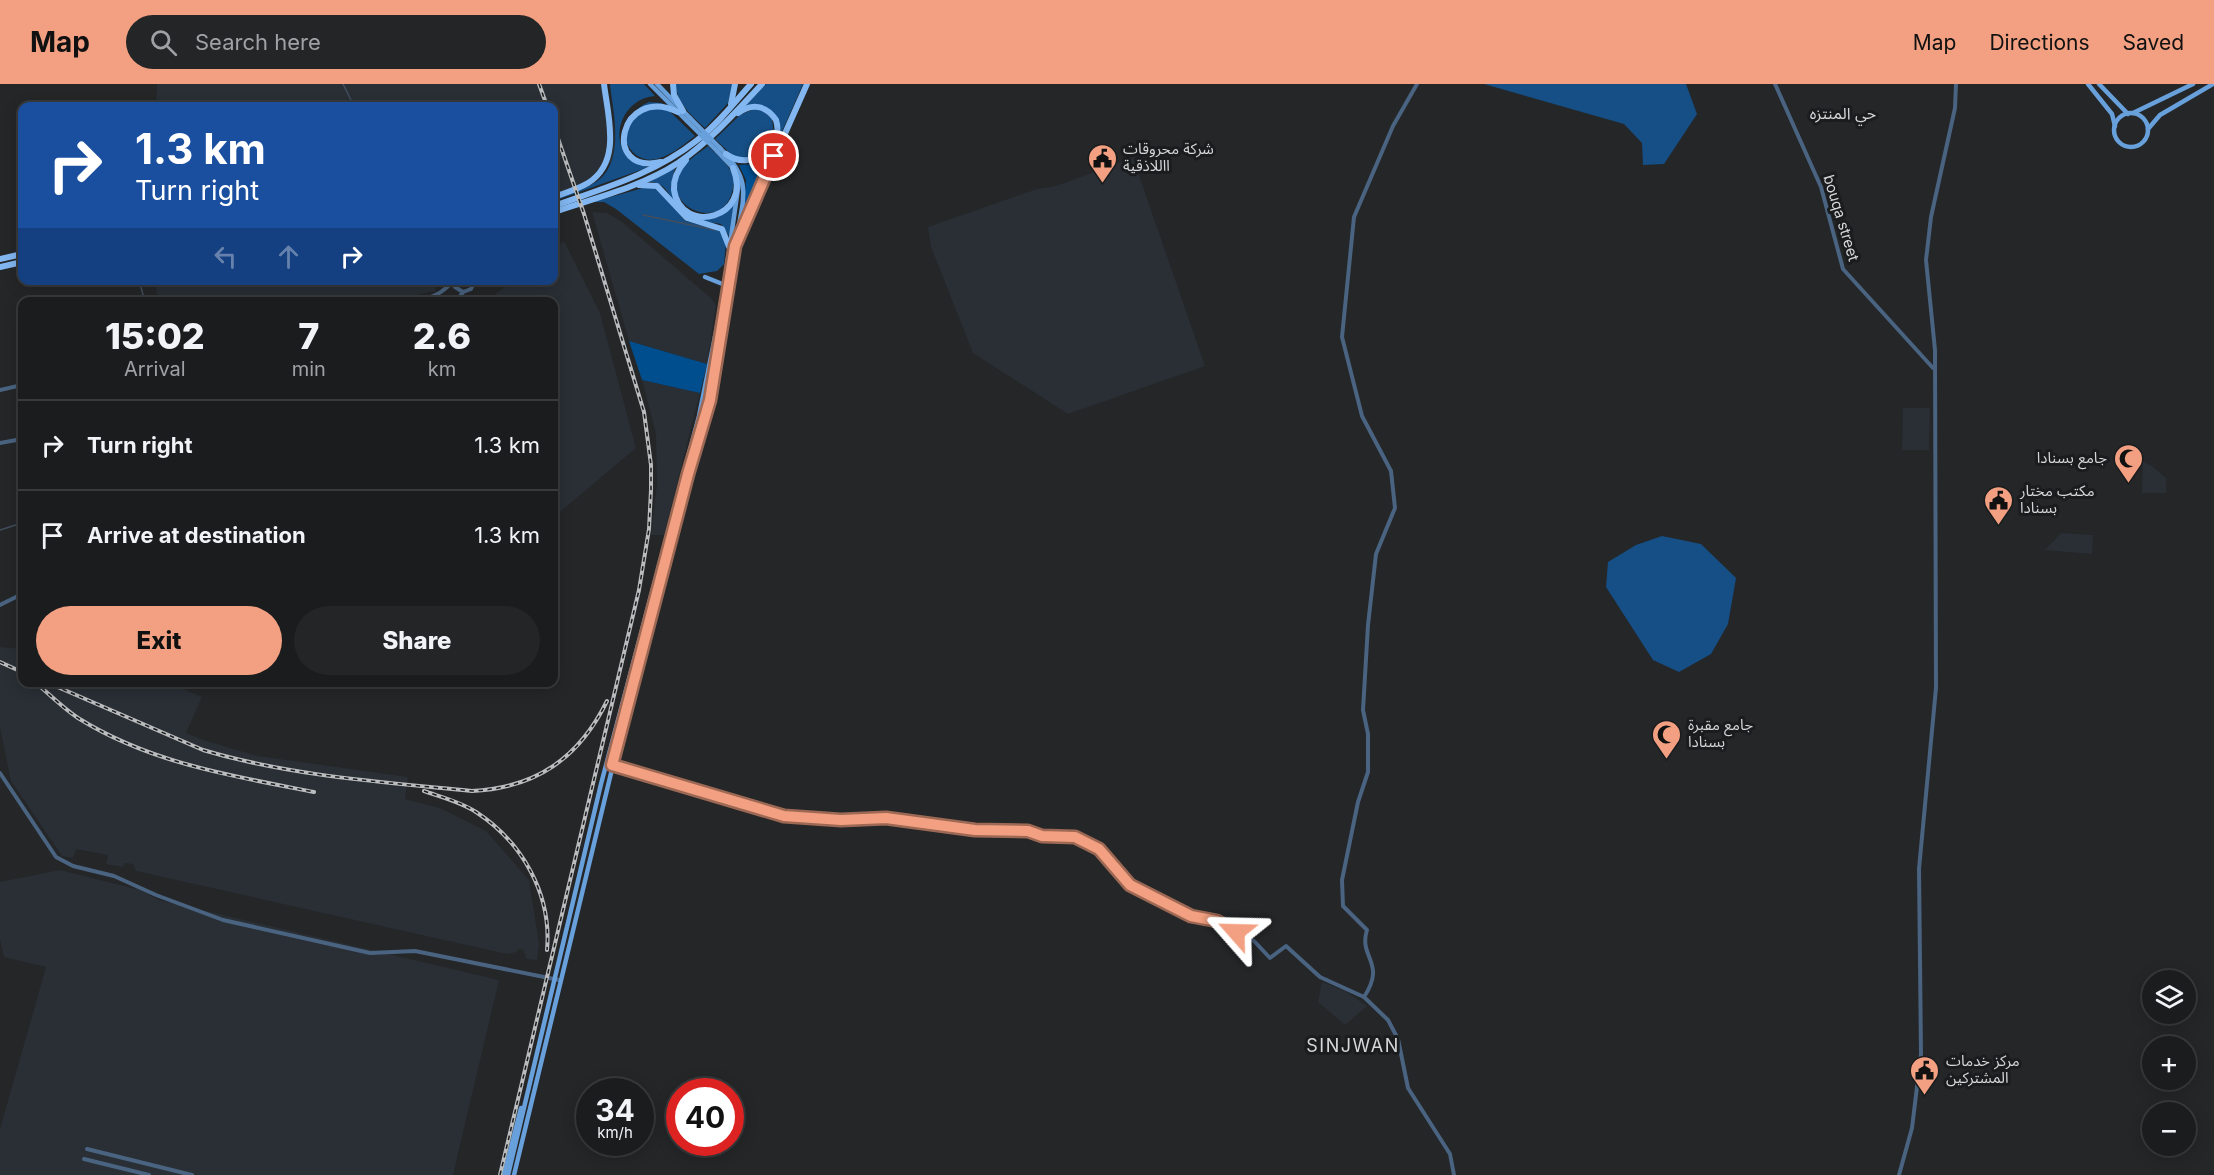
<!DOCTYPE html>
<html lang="en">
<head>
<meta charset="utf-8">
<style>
  body { margin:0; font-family:Inter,"Noto Sans Arabic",sans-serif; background:#242527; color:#f1f3f6; height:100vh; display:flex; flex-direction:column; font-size:22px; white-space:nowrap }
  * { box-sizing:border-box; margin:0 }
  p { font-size:20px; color:#a0a1a4 }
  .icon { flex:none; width:33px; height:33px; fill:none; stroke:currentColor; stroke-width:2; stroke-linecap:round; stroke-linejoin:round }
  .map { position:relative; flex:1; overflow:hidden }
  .sheet { position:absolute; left:18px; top:213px; width:540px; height:390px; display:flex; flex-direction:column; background:#1b1c1e; border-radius:12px; box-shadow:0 3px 15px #0003,0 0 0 2px #393a3c }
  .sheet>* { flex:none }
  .banner { position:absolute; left:18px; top:18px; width:540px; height:183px; border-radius:12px; box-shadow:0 3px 15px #0003,0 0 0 2px #393a3c; background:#1a4fa0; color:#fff; overflow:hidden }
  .tools { position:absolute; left:2142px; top:886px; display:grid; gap:12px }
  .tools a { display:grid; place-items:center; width:54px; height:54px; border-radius:50%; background:#1b1c1e; box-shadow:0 3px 15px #0003,0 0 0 2px #393a3c; font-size:30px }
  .speed { position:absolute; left:576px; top:994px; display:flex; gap:12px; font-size:30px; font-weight:700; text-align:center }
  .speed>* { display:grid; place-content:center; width:78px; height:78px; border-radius:50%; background:#1b1c1e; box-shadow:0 3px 15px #0003,0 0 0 2px #393a3c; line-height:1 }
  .speed small { font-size:15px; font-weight:400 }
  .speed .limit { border:9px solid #d22; background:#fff; color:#111 }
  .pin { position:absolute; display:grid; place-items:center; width:51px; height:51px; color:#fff; margin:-26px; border:3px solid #fff; border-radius:50%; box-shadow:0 2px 6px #0007 }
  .me { position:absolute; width:66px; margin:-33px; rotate:295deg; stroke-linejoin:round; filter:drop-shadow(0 0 4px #0008) }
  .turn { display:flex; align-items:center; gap:21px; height:126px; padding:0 18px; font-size:27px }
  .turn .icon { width:78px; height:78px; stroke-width:2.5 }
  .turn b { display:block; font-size:42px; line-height:51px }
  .lanes { display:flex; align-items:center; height:57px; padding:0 18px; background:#0003; justify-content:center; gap:30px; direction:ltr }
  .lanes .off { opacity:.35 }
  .eta { display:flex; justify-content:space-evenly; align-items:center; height:102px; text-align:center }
  .eta b { font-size:36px; font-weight:800; line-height:42px }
  .primary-button { display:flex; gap:12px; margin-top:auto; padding:12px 18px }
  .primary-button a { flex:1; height:69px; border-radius:36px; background:#f2a081; color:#111; font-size:24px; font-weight:800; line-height:69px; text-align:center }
  .primary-button a+a { background:#242527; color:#f1f3f6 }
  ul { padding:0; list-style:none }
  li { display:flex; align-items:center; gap:18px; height:90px; padding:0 18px; border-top:2px solid #393a3c }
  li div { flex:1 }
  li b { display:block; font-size:22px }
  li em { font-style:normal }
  header { display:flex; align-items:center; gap:36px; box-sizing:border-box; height:84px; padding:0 30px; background:#f2a081; color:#111 }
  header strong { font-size:28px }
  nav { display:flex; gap:33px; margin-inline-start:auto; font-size:21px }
  .search { width:420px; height:54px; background:#242527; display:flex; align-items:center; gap:15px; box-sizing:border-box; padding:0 21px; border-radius:33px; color:#a0a1a4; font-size:22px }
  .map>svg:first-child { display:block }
  .built { fill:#292f35 }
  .green { fill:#164f85 }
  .forest { fill:#004e8e }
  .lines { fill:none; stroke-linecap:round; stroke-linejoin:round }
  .stream { stroke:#424e5e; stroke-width:1.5 }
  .minor { stroke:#496380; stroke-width:4 }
  .major { stroke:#68a0db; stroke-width:4.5 }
  .highway { stroke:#82b7f1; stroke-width:6 }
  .rail-casing { stroke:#babcbe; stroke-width:4 }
  .rail { stroke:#1a1c1e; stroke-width:1.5; stroke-dasharray:4.5; stroke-linecap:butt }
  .major-bridge { stroke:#68a0db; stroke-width:4.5 }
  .route-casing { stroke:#9d6854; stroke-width:15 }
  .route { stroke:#f2a081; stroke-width:10 }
  .labels { text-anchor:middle; stroke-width:6; stroke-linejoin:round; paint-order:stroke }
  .poi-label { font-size:15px; fill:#d6d7d9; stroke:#1a1c1e; text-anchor:start }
  .street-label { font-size:15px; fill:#d6d7d9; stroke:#1a1c1e }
  .neighbourhood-label { font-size:16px; fill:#d6d7d9; stroke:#1a1c1e }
  .quarter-label { font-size:18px; letter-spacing:1.5px; fill:#d6d7d9; stroke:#1a1c1e }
</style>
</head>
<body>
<header>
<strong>Map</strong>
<div class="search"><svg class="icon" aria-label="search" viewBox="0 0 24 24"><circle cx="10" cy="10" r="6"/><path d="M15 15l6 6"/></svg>Search here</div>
<nav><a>Map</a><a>Directions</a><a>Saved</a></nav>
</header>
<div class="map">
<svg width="2214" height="1091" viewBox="0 0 2214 1091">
  <rect width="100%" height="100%" fill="#242628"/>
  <!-- built -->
  <g class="built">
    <polygon points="157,0 605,0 616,50 615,74 595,97 554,111 554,22 156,22"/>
    <polygon points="1133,74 1205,282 1068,330 973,269 931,163 928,143 1037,105 1056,102"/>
    <polygon points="592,128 607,129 621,137 712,215 716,222 707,280 629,257"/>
    <polygon points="564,157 600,229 636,364 554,433 554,218 486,217 513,197 554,196 554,165"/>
    <polygon points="154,197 154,196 437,197 435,207 386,218 159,217"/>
    <polygon points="642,296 700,309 664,451 651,451 657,400 656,350"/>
    <polygon points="1903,324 1930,324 1929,366 1902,366"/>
    <polygon points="2143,378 2152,382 2166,394 2166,409 2142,409"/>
    <polygon points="2061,449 2093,451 2092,470 2045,466"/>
    <polygon points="0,563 22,565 22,598 169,599 202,613 186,649 206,657 258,672 408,693 405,715 440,724 486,747 529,796 539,860 537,876 526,875 524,866 518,865 517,868 507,870 136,787 133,780 124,779 123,783 106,780 108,771 76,765 73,774 62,772 11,697 0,644"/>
    <polygon points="60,786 140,806 159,816 499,896 453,1091 0,1091 0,1045 46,883 4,873 0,856 0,798"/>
    <polygon points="1322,898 1345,907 1367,922 1345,941 1318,918"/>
  </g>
  <!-- green -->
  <g class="green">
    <path d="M 610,0 L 644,0 L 655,12 C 614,15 604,77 649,83 L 554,117 C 567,109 583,106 596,98 C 626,78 613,29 610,0 Z"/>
    <path d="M 675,0 L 732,0 L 728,19 L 705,44 C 691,31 678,20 675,0 Z"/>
    <path d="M 766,0 L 803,0 L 780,52 C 781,33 765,15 745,22 Z"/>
    <polygon points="1484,0 1686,0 1697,30 1664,80 1643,81 1642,59 1624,40"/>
    <path d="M 649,18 L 661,19 L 695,52 C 672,70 642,94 624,54 C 626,37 633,25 649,18 Z"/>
    <polygon points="754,25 763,27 772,35 774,51 763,66 746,76 732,71 715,55 740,31"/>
    <path d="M 708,62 C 716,70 728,79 732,90 C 735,96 734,101 732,108 C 722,149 660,123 680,87 C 686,77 699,69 708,62 Z"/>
    <path d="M 675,84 C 661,126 707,153 735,119 L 729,152 L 721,140 C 711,138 696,138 687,133 C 671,124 671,97 649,98 Z"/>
    <polygon points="650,102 663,109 685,137 715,145 723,149 726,158 724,180 717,187 699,190 616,125 604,118 593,118"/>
    <polygon points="1662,452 1701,460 1736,494 1728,540 1711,570 1679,588 1653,576 1606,503 1608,478 1636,461"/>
  </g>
  <!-- forest -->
  <g class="forest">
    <polygon points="775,63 743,133 746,96 739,81 753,80"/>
    <polygon points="629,257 707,280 700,309 642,296"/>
  </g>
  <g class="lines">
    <!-- stream -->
    <g class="stream">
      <polyline points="343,0 354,22"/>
      <polyline points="643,131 715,146"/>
      <polyline points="139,196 145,218"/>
      <polyline points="0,446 22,439"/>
    </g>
    <!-- minor -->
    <g class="minor">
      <path d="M 1417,0 L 1393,42 L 1354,133 L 1342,253 L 1362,332 L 1391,387 L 1395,424 L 1376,470 L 1368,541 L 1363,626 L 1368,650 L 1368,688 L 1358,718 L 1342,796 L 1343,822 L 1367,846 C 1358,874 1387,878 1364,913 L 1388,936 L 1398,955 L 1408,1004 L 1450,1070 L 1454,1091"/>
      <polyline points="1775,0 1821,103 1843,185 1933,284"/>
      <polyline points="453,197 455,203 463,208 471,205 475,196"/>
      <path d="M 415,218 C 431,214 442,210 453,197"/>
      <polyline points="456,218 463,208"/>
      <polyline points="0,306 22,301"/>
      <polyline points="0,359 22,355"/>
      <polyline points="0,521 22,510"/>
      <polyline points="613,681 784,732 841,736 886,733 975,746 1028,747 1042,752 1075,753 1099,765 1130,801 1191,832 1217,837 1254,857 1270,874 1286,862 1320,893 1364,913"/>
      <polyline points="0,689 56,773 73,782 114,792 156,811 223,836 370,869 415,867 559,896"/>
      <polyline points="87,1065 192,1091"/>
      <polyline points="84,1075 149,1091"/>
      <polyline points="1899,1091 1912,1044 1921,970 1919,785 1936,604 1935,266 1926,176 1931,133 1955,24 1956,0"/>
    </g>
    <!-- major -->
    <g class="major">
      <polyline points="650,0 687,37"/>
      <polyline points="657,0 690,34"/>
      <polyline points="2088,0 2112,30 2115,42"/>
      <polyline points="2099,0 2128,30"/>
      <polyline points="2133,29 2193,0"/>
      <circle cx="2131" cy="46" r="17"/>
      <polyline points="2148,45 2160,31 2213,0"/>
      <path d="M 720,64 C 752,96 744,111 737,152"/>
      <polyline points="717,67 734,85"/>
      <polyline points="705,193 725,201"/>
      <polyline points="504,1091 521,1024"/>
      <polyline points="508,1091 601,700 699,332 721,223 739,98"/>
      <polyline points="514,1091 613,681 688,390 710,316 736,160"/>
    </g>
    <!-- highway -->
    <g class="highway">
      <polyline points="673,0 674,11 683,27"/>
      <polyline points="731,20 735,0"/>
      <path d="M 726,70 C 750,88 785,64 776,36 C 766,21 752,19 738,29"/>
      <path d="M 686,76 C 678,85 673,94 674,106 C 681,152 754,135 733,84"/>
      <path d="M 661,78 C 601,92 619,0 678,28"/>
      <polyline points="639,101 657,102 687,134 722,145 730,165"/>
      <path d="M 554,113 C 565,109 578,105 588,99 C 622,78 608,33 604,0"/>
      <path d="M 554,122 C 604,104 654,90 696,57 C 717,41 734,19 751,0"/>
      <path d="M 554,128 C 595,114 641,103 678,79 C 710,57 736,28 762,0"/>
      <polyline points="735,162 807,0"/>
      <polyline points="0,175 22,170"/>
      <polyline points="0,183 22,178"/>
    </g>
    <defs>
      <g id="rail">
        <polyline points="539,0 547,22"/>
        <polyline points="0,578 22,588"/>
        <path d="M 35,598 C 49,610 63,624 78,634 C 150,679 232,692 314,708"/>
        <path d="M 46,598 L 203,666 C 290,692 382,698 472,707 C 536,704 579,674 607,617"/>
        <path d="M 424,707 C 441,713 461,718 476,728 C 522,758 552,810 547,866"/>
        <polyline points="500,1091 639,506 649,445 651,406 651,381 644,328 584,130 554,43"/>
      </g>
    </defs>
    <!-- rail casing -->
    <use href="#rail" class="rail-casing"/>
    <!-- rail -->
    <use href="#rail" class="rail"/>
    <!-- major-bridge -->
    <g class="major-bridge">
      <polyline points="690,34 720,64"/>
      <polyline points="687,37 717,67"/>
    </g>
  </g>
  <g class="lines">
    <defs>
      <polyline id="route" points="774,72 735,162 710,316 688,390 612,681 784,732 841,736 886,734 975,746 1028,747 1042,752 1075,753 1099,765 1130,801 1191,832 1217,837 1236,848"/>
    </defs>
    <!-- route casing -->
    <use href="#route" class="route-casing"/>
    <!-- route -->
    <use href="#route" class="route"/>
  </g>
  <!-- icons -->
  <defs>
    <symbol id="civic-pin" viewBox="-11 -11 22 30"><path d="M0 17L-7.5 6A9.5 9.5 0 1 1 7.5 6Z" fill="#f2a081" stroke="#1a1c1e"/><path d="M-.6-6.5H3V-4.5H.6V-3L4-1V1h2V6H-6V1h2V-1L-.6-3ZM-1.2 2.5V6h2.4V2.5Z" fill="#111"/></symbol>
    <symbol id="mosque-pin" viewBox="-11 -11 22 30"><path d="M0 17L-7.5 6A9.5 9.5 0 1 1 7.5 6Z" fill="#f2a081" stroke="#1a1c1e"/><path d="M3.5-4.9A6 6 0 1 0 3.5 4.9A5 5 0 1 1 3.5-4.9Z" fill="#111"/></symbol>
  </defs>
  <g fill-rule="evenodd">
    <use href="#civic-pin" x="1086" y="58" width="33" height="45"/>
    <use href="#mosque-pin" x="2112" y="358" width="33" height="45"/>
    <use href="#civic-pin" x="1982" y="400" width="33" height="45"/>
    <use href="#mosque-pin" x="1650" y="634" width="33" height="45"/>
    <use href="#civic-pin" x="1908" y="970" width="33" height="45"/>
  </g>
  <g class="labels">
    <!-- poi labels -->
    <g class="poi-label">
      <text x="1123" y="70">شركة محروقات<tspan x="1123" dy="17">االلاذقية</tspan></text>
      <text x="2107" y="379" text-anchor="end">جامع بسنادا</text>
      <text x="2020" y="412">مكتب مختار<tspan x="2020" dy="17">بسنادا</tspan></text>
      <text x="1688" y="646">جامع مقبرة<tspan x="1688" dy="17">بسنادا</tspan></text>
      <text x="1946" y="982">مركز خدمات<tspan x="1946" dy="17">المشتركين</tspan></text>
    </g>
    <!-- street labels -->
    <g class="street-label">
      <text transform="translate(1841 134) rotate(73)" y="5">bouqa street</text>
    </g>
    <!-- neighbourhood labels -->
    <g class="neighbourhood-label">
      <text x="1843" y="35">حي المنتزه</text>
    </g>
    <!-- quarter labels -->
    <g class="quarter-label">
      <text x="1353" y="968">SINJWAN</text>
    </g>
  </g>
</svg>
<div class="tools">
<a><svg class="icon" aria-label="layers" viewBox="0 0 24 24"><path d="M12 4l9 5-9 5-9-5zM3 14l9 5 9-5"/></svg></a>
<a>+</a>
<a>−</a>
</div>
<div class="speed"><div>34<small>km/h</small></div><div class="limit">40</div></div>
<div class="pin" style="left:774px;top:72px;background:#d93025"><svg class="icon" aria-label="arrive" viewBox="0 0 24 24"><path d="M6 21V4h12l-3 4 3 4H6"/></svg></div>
<svg class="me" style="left:1236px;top:848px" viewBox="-20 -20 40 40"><path d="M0-17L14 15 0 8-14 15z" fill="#f2a081" stroke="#fff" stroke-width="4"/></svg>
<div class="banner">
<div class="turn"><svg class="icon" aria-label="right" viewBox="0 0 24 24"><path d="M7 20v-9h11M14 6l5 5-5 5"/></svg><div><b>1.3 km</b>Turn right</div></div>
<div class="lanes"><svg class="icon off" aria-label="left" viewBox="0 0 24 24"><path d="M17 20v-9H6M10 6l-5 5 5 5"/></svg><svg class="icon off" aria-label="ahead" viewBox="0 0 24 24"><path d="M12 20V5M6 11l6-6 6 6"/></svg><svg class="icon" aria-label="right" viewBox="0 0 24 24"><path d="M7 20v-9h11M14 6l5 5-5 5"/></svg></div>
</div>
<section class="sheet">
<div class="eta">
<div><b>15:02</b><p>Arrival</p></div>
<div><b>7</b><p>min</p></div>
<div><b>2.6</b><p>km</p></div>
</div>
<ul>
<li><svg class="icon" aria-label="right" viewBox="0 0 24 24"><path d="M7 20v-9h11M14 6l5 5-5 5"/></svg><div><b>Turn right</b></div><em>1.3 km</em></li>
<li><svg class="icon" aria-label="arrive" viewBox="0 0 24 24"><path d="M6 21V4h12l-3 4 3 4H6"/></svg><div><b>Arrive at destination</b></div><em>1.3 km</em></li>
</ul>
<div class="primary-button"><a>Exit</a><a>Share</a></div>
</section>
</div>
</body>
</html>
